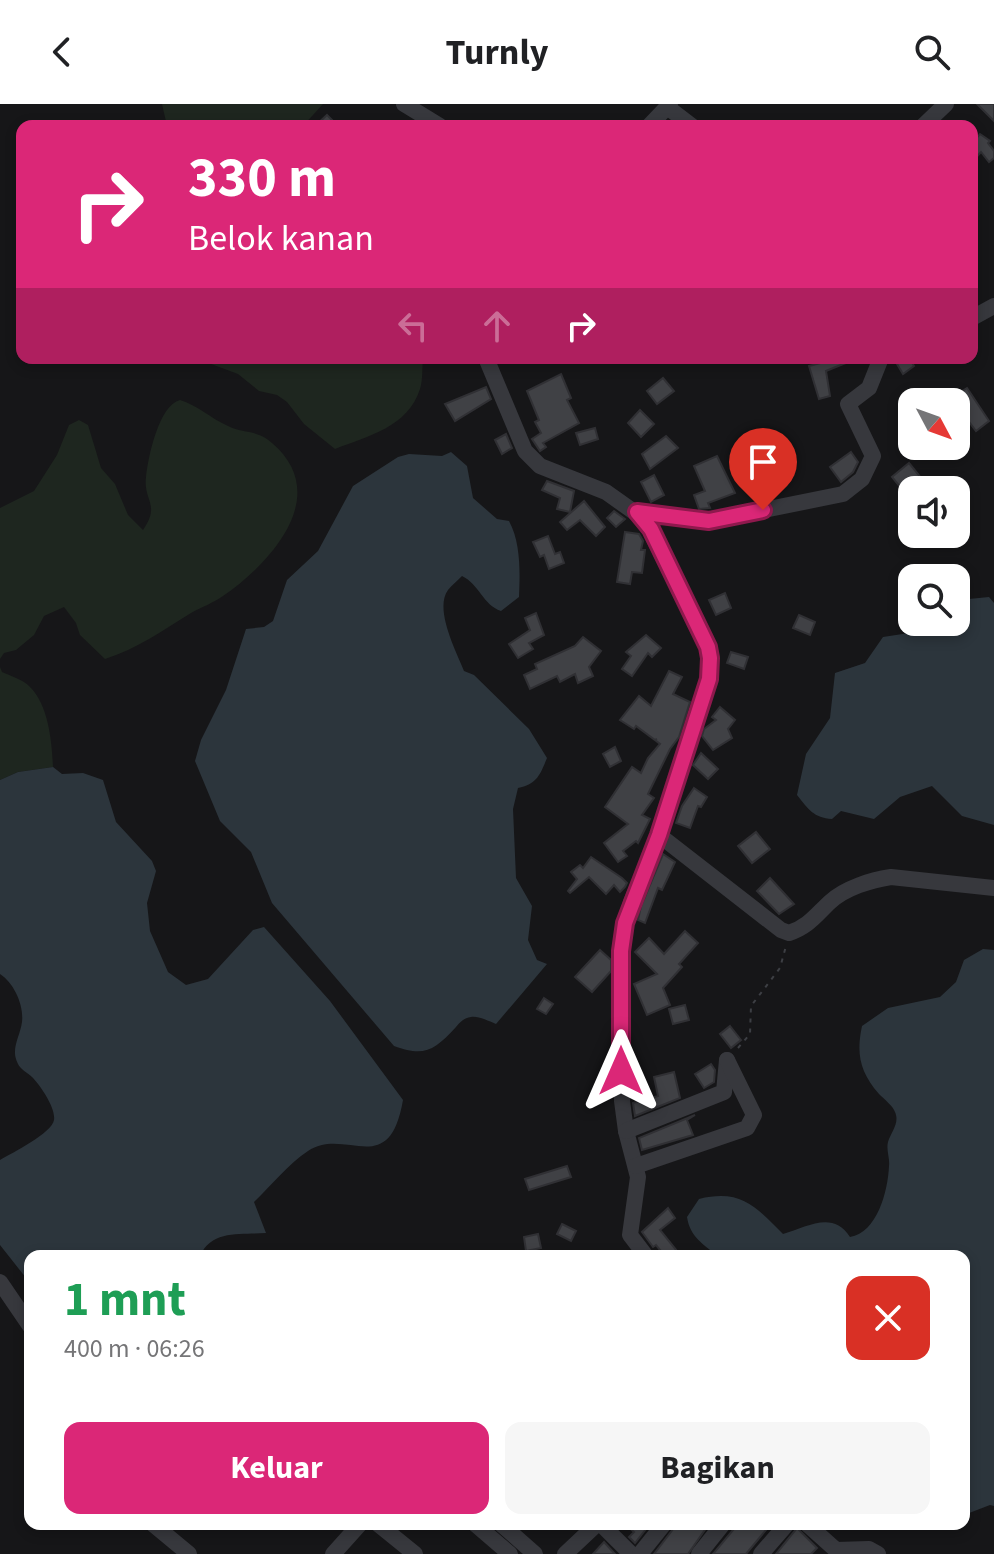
<!DOCTYPE html>
<html lang="id">
<head>
<meta charset="utf-8">
<style>
  body { margin:0; font-family:"Source Sans 3",sans-serif; background:#f6f6f6; color:#202124; height:100vh; display:flex; flex-direction:column; font-size:30px; white-space:nowrap }
  * { box-sizing:border-box; margin:0 }
  p { font-size:26px; color:#757577 }
  .icon { flex:none; width:44px; height:44px; fill:none; stroke:currentColor; stroke-width:2; stroke-linecap:round; stroke-linejoin:round }
  .map { position:relative; flex:1; overflow:hidden }
  .sheet { position:absolute; left:24px; top:1146px; width:946px; height:280px; display:flex; flex-direction:column; background:#fff; border-radius:16px; box-shadow:0 4px 12px #0003 }
  .sheet>* { flex:none }
  .guide { position:absolute; left:16px; top:16px; width:962px; height:244px; border-radius:16px; box-shadow:0 4px 12px #0003; background:#db2777; color:#fff; overflow:hidden }
  .needle { width:52px; rotate:131deg }
  .fabs { position:absolute; left:898px; top:284px; display:grid; gap:16px }
  .fabs a { display:grid; place-items:center; width:72px; height:72px; border-radius:16px; background:#fff; box-shadow:0 4px 12px #0003; font-size:40px }
  .pin { position:absolute; display:grid; place-items:center; width:68px; height:68px; color:#fff; margin:-82px -34px; border-radius:50% 50% 50% 0; rotate:-45deg; box-shadow:0 0 8px #0007 }
  .pin .icon { rotate:45deg }
  .me { position:absolute; width:88px; margin:-44px; rotate:0deg; stroke-linejoin:round; filter:drop-shadow(0 0 6px #0008) }
  .turn { display:flex; align-items:center; gap:28px; height:168px; padding:0 40px; font-size:36px }
  .turn .icon { width:104px; height:104px; stroke-width:2.5 }
  .turn b { display:block; font-size:56px; line-height:68px }
  .lanes { display:flex; align-items:center; height:76px; padding:0 40px; background:#0003; justify-content:center; gap:40px; direction:ltr }
  .lanes .off { opacity:.35 }
  .round { display:grid; place-items:center; flex:none; width:84px; height:84px; border-radius:16px; background:#f6f6f6 }
  .summary { display:flex; align-items:center; justify-content:space-between; height:136px; padding:0 40px }
  h1 { font-size:48px; font-weight:700; line-height:60px; color:#1e9e55 }
  .action { display:flex; gap:16px; margin-top:auto; padding:16px 40px }
  .action a { flex:1; height:92px; border-radius:16px; background:#db2777; color:#fff; font-size:32px; font-weight:700; line-height:92px; text-align:center }
  .action a+a { background:#f6f6f6; color:#202124 }
  header { display:flex; justify-content:space-between; align-items:center; height:104px; padding:0 40px; background:#fff; font-size:36px; font-weight:700 }
  .map>svg:first-child { display:block }
  .green { fill:#1e261f }
  .water { fill:#2c353c }
  .building { fill:#404145; stroke:#303034; stroke-width:2 }
  .lines { fill:none; stroke-linecap:round; stroke-linejoin:round }
  .path { stroke:#3d3f44; stroke-width:2; stroke-dasharray:4 6; stroke-linecap:butt }
  .minor { stroke:#37383d; stroke-width:16 }
  .route-casing { stroke:#8e194d; stroke-width:20 }
  .route { stroke:#db2777; stroke-width:14 }
</style>
</head>
<body>
<header><svg class="icon" aria-label="back" viewBox="0 0 24 24"><path d="M15 5l-7 7 7 7"/></svg>Turnly<svg class="icon" aria-label="search" viewBox="0 0 24 24"><circle cx="10" cy="10" r="6"/><path d="M15 15l6 6"/></svg></header>
<div class="map">
<svg width="994" height="1450" viewBox="0 0 994 1450">
  <rect width="100%" height="100%" fill="#161618"/>
  <!-- green -->
  <g class="green">
    <polygon points="162,0 323,0 303,22 167,22"/>
    <path d="M 195,254 L 423,254 C 422,264 423,276 420,285 C 408,323 368,332 335,345 L 304,320 L 287,298 L 277,291 L 259,287 L 238,270 Z"/>
    <path d="M 180,296 C 199,302 210,314 228,322 C 244,330 256,325 272,339 C 333,391 271,459 223,492 C 213,499 202,503 191,509 C 163,526 137,545 105,555 L 80,531 L 76,519 L 64,503 L 44,512 L 34,531 L 16,546 L 4,549 L 0,555 L 0,404 L 34,387 L 57,351 L 69,321 L 79,316 L 88,321 L 101,364 L 115,380 L 128,411 L 143,426 C 161,400 143,397 146,373 C 148,353 159,301 180,296 Z"/>
    <path d="M 0,563 L 2,568 C 11,572 24,576 30,583 C 49,602 52,639 53,663 L 18,668 L 0,676 Z"/>
  </g>
  <!-- water -->
  <g class="water">
    <path d="M 451,348 L 467,362 L 473,394 L 497,415 L 509,417 C 521,439 520,469 519,493 L 501,507 C 483,501 479,480 462,472 C 458,476 452,481 448,486 C 434,505 456,547 464,567 L 474,571 L 529,625 L 547,654 C 540,671 537,680 518,684 L 513,705 L 516,774 L 532,802 L 528,836 L 537,856 L 547,860 L 496,920 C 488,917 479,912 471,913 C 464,914 460,918 456,923 C 434,947 424,953 394,942 L 272,799 L 251,748 L 220,717 L 195,657 L 201,636 L 226,586 L 246,525 L 264,523 L 273,517 L 287,476 L 318,447 L 353,382 L 398,353 L 409,350 L 442,352 Z"/>
    <path d="M 989,493 L 994,499 L 994,721 L 962,712 L 932,682 L 900,693 L 874,715 L 841,707 L 832,715 C 814,714 808,705 797,691 L 806,650 L 830,614 L 835,569 L 865,559 L 883,533 L 935,525 L 943,518 L 956,518 L 956,507 L 969,495 Z"/>
    <path d="M 53,663 L 62,670 L 83,669 L 103,676 L 116,718 L 152,757 L 156,767 L 147,799 L 150,827 L 168,868 L 186,881 L 208,875 L 253,826 L 264,823 L 330,897 L 403,996 C 389,1077 346,1022 308,1047 C 288,1060 271,1082 254,1098 L 266,1129 C 241,1131 212,1125 200,1152 L 30,1152 L 30,1179 L 0,1141 L 0,1056 C 12,1049 52,1029 54,1016 C 56,1004 40,981 32,973 C 28,969 20,965 18,960 C 10,945 20,933 22,918 C 24,901 14,879 0,870 L 0,676 L 18,668 Z"/>
    <path d="M 983,845 L 994,846 L 994,1402 L 990,1401 L 964,1411 L 964,1152 L 718,1152 C 703,1140 690,1133 687,1113 L 699,1095 C 741,1085 755,1102 783,1130 C 807,1123 833,1106 850,1133 C 877,1129 888,1087 889,1062 C 890,1054 886,1046 888,1038 C 891,1028 900,1019 895,1008 C 893,1002 884,995 879,990 C 860,968 856,950 862,922 L 888,904 L 940,893 L 956,878 L 964,856 Z"/>
  </g>
  <!-- building -->
  <g class="building">
    <polygon points="977,0 994,0 994,17"/>
    <polygon points="327,11 338,22 315,22"/>
    <polygon points="980,30 990,37 988,39 994,47 994,54 989,58 981,48 972,58 972,40"/>
    <polygon points="827,254 858,254 826,267 830,292 819,295 809,262 828,257"/>
    <polygon points="905,254 909,254 914,262 903,270 897,260"/>
    <polygon points="561,270 571,294 567,296 579,319 543,339 546,343 540,347 532,335 541,329 535,318 539,316 527,287"/>
    <polygon points="663,274 674,287 657,300 647,287"/>
    <polygon points="486,283 491,295 455,317 445,300"/>
    <polygon points="967,284 989,317 976,327 951,294"/>
    <polygon points="640,306 654,320 641,333 628,319"/>
    <polygon points="595,324 598,335 580,341 576,329"/>
    <polygon points="506,330 512,344 502,350 495,336"/>
    <polygon points="666,332 678,344 650,365 642,350"/>
    <polygon points="851,348 858,358 853,368 841,378 830,363"/>
    <polygon points="717,352 735,389 708,399 710,404 699,405 694,391 705,387 694,362"/>
    <polygon points="909,359 922,375 905,389 892,373"/>
    <polygon points="654,371 664,391 651,398 641,378"/>
    <polygon points="547,377 574,387 570,408 557,405 560,394 542,386"/>
    <polygon points="584,397 605,423 596,432 580,416 567,426 560,418"/>
    <polygon points="614,407 625,415 616,423 607,414"/>
    <polygon points="625,428 639,430 643,437 641,446 645,446 642,469 632,468 630,480 617,478"/>
    <polygon points="548,432 555,450 560,448 564,459 549,465 544,451 540,453 533,438"/>
    <polygon points="725,489 731,504 716,511 709,496"/>
    <polygon points="536,509 544,531 529,539 533,545 518,554 509,540 530,526 525,514"/>
    <polygon points="799,511 815,518 810,531 793,524"/>
    <polygon points="646,531 661,544 652,553 648,549 632,572 622,565 631,552 626,548"/>
    <polygon points="583,533 601,547 589,563 593,572 578,579 575,570 560,578 557,572 530,585 524,571 537,565 535,560 575,542"/>
    <polygon points="731,548 748,553 744,565 727,559"/>
    <polygon points="669,567 682,573 673,590 690,598 679,633 670,645 648,690 654,694 642,711 650,715 638,739 636,737 623,747 627,752 618,758 604,739 628,720 605,703 632,663 641,669 648,654 660,640 655,636 657,635 655,636 636,622 634,625 620,616 639,592 651,602"/>
    <polygon points="720,603 735,616 728,625 732,634 713,646 702,632 704,625 716,616 712,613"/>
    <polygon points="615,643 621,657 610,663 603,650"/>
    <polygon points="701,649 718,665 708,675 693,661"/>
    <polygon points="694,684 707,693 701,703 698,702 690,724 676,719 682,702"/>
    <polygon points="756,728 770,745 752,759 738,742"/>
    <polygon points="663,750 675,758 662,786 658,784 645,819 638,816 641,802"/>
    <polygon points="591,753 622,774 627,779 625,783 620,788 614,781 606,790 589,773 570,789 568,787 577,775 571,768 580,761 583,764"/>
    <polygon points="770,774 794,800 779,810 757,787"/>
    <polygon points="685,827 698,839 679,860 682,863 663,884 670,901 647,911 634,880 657,870 635,848 649,834 664,850"/>
    <polygon points="600,846 611,856 611,867 592,888 575,873"/>
    <polygon points="544,894 553,900 546,910 537,905"/>
    <polygon points="685,901 689,916 673,920 669,905"/>
    <polygon points="730,922 741,936 731,944 720,930"/>
    <polygon points="711,960 715,966 714,978 704,984 695,970"/>
    <polygon points="674,968 680,994 635,1012 633,999 658,992 654,973"/>
    <polygon points="695,1011 687,1016 693,1031 642,1046 639,1034"/>
    <polygon points="567,1062 571,1073 529,1086 525,1075"/>
    <polygon points="668,1104 675,1114 660,1126 681,1152 665,1152 656,1141 653,1143 642,1128"/>
    <polygon points="562,1120 576,1127 571,1137 557,1130"/>
    <polygon points="538,1130 541,1144 526,1147 524,1133"/>
    <polygon points="625,1420 650,1420 635,1439 629,1433 634,1428"/>
    <polygon points="677,1420 709,1420 688,1450 654,1450"/>
    <polygon points="738,1420 771,1420 746,1450 713,1450"/>
    <polygon points="797,1424 817,1444 811,1450 776,1450"/>
    <polygon points="604,1438 615,1450 593,1450"/>
  </g>
  <g class="lines">
    <!-- path -->
    <polyline class="path" points="738,944 750,930 751,902 780,864 786,842"/>
    <!-- minor -->
    <g class="minor">
      <polyline points="404,0 440,22"/>
      <polyline points="667,3 692,22"/>
      <polyline points="649,22 670,0"/>
      <polyline points="923,22 946,0"/>
      <polyline points="972,214 994,202"/>
      <polyline points="486,254 525,347 540,362 606,388 644,415 708,543 710,554 709,575 659,731 631,798 622,833 622,997 626,1027 638,1073 630,1131 646,1152"/>
      <polyline points="637,408 709,417 843,390 862,375 873,352 848,300 869,284 881,254"/>
      <path d="M 659,731 L 781,826 L 789,829 C 808,823 816,811 830,798 C 845,784 871,776 891,773 L 994,784"/>
      <polyline points="626,1027 724,988 727,956"/>
      <polyline points="636,1062 747,1024 754,1011 727,956"/>
      <polyline points="0,1178 30,1222"/>
      <polyline points="153,1420 189,1450"/>
      <polyline points="378,1420 415,1450"/>
      <polyline points="475,1420 510,1450"/>
      <polyline points="501,1420 535,1450"/>
      <polyline points="601,1420 631,1450"/>
      <polyline points="807,1420 836,1446 869,1445 878,1450"/>
      <polyline points="333,1450 360,1420"/>
      <polyline points="565,1450 597,1420"/>
      <polyline points="640,1450 664,1420"/>
      <polyline points="699,1450 723,1420"/>
      <polyline points="761,1450 787,1420"/>
    </g>
  </g>
  <g class="lines">
    <defs>
      <polyline id="route" points="621,967 621,847 625,819 659,731 709,575 710,554 708,543 651,425 637,408 709,417 763,406"/>
    </defs>
    <!-- route casing -->
    <use href="#route" class="route-casing"/>
    <!-- route -->
    <use href="#route" class="route"/>
  </g>
</svg>
<div class="fabs">
<a><svg class="needle" viewBox="-14 -14 28 28"><path d="M0-13l5 13h-10z" fill="#e53935"/><path d="M0 13l5-13h-10z" fill="#757577"/></svg></a>
<a><svg class="icon" aria-label="sound" viewBox="0 0 24 24"><path d="M4 9h4l5-4v14l-5-4H4zM17 9q2 3 0 6"/></svg></a>
<a><svg class="icon" aria-label="search" viewBox="0 0 24 24"><circle cx="10" cy="10" r="6"/><path d="M15 15l6 6"/></svg></a>
</div>
<div class="pin" style="left:763px;top:406px;background:#d93025"><svg class="icon" aria-label="arrive" viewBox="0 0 24 24"><path d="M6 21V4h12l-3 4 3 4H6"/></svg></div>
<svg class="me" style="left:621px;top:967px" viewBox="-20 -20 40 40"><path d="M0-17L14 15 0 8-14 15z" fill="#db2777" stroke="#fff" stroke-width="4"/></svg>
<div class="guide">
<div class="turn"><svg class="icon" aria-label="right" viewBox="0 0 24 24"><path d="M7 20v-9h11M14 6l5 5-5 5"/></svg><div><b>330 m</b>Belok kanan</div></div>
<div class="lanes"><svg class="icon off" aria-label="left" viewBox="0 0 24 24"><path d="M17 20v-9H6M10 6l-5 5 5 5"/></svg><svg class="icon off" aria-label="ahead" viewBox="0 0 24 24"><path d="M12 20V5M6 11l6-6 6 6"/></svg><svg class="icon" aria-label="right" viewBox="0 0 24 24"><path d="M7 20v-9h11M14 6l5 5-5 5"/></svg></div>
</div>
<section class="sheet">
<div class="summary"><div><h1>1 mnt</h1><p>400 m · 06:26</p></div><a class="round" style="background:#d93025;color:#fff"><svg class="icon" aria-label="close" viewBox="0 0 24 24"><path d="M6 6l12 12M18 6L6 18"/></svg></a></div>
<div class="action"><a>Keluar</a><a>Bagikan</a></div>
</section>
</div>
</body>
</html>
